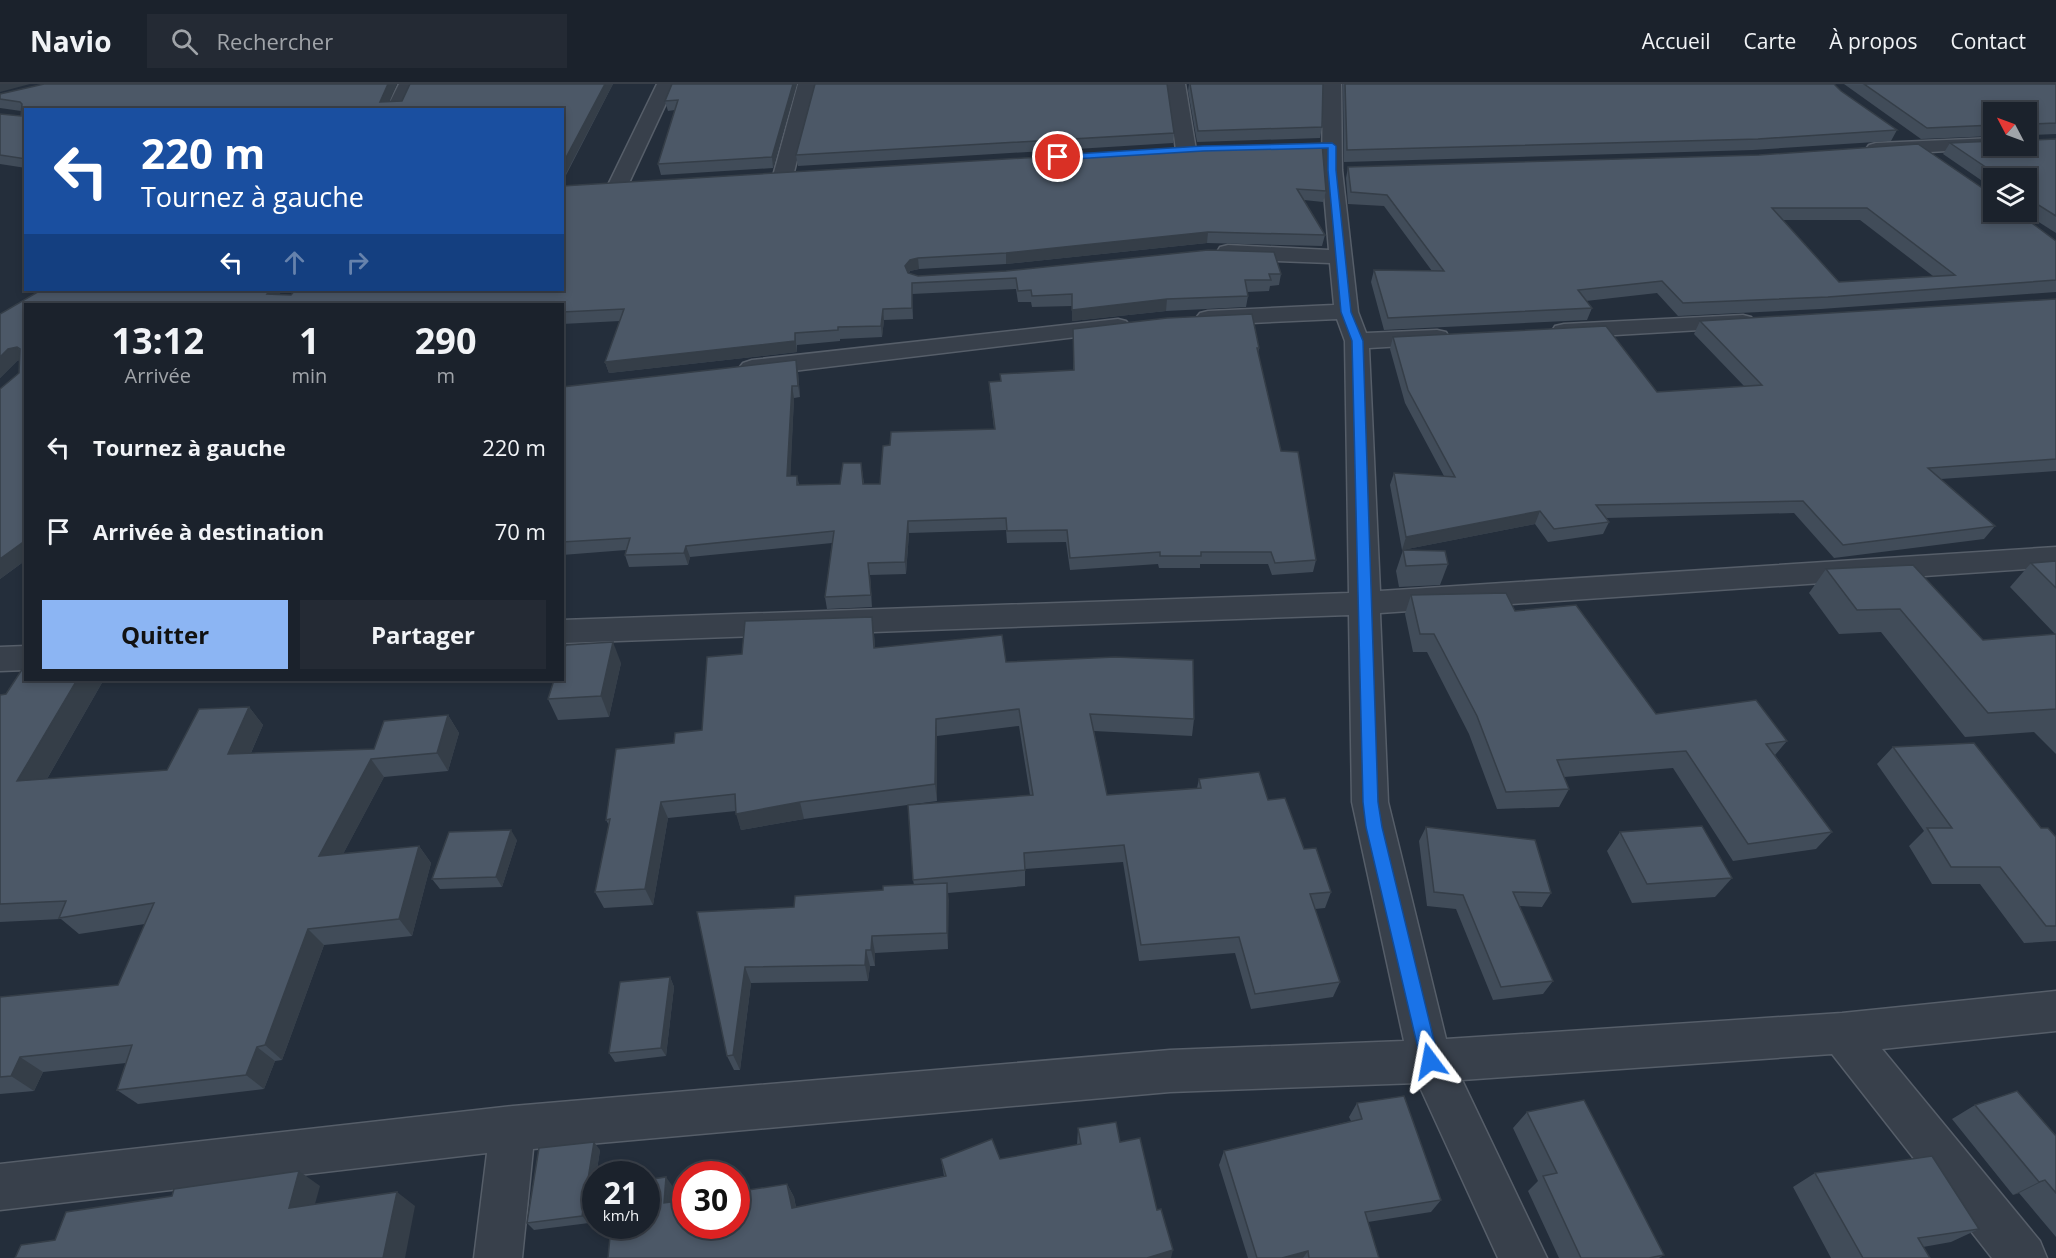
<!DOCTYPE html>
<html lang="fr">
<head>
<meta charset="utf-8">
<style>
  body { margin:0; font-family:"Open Sans",sans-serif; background:#242a34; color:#f1f3f6; height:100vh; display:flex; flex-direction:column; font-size:22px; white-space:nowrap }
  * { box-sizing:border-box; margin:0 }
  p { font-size:20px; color:#a0a4a9 }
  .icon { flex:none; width:33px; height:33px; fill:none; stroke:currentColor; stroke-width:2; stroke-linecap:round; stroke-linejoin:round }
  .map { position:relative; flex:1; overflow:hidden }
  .details { position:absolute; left:24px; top:219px; width:540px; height:378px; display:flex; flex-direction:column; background:#1b222c; border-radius:0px; box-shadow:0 3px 9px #0003,0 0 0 2px #393f48 }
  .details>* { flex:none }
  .top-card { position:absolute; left:24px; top:24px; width:540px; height:183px; border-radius:0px; box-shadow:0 3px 9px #0003,0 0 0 2px #393f48; background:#1a4fa0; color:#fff; overflow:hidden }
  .needle { width:39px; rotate:311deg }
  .tools { position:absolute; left:1983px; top:18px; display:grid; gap:12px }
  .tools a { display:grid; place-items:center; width:54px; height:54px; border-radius:0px; background:#1b222c; box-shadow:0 3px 9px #0003,0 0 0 2px #393f48; font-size:30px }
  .speed { position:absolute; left:582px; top:1077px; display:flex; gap:12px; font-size:30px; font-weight:700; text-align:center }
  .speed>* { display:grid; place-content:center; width:78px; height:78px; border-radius:50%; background:#1b222c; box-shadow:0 3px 9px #0003,0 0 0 2px #393f48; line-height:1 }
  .speed small { font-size:15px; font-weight:400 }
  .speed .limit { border:9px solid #d22; background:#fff; color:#111 }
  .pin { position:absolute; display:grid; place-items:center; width:51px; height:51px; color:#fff; margin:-26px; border:3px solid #fff; border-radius:50%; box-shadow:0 2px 6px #0007 }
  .me { position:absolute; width:66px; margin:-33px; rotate:347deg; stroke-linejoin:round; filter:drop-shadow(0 0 4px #0008) }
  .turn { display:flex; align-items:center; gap:21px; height:126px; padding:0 18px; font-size:27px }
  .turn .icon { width:78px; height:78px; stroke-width:2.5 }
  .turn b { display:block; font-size:42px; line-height:51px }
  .lanes { display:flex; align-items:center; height:57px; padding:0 18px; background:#0003; justify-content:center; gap:30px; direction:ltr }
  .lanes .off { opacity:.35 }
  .eta { display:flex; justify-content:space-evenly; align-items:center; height:102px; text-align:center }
  .eta b { font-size:36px; font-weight:700; line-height:42px }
  .action { display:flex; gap:12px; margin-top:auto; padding:12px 18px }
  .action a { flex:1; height:69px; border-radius:0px; background:#8cb5f3; color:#111; font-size:24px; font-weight:700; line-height:69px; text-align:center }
  .action a+a { background:#242a34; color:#f1f3f6 }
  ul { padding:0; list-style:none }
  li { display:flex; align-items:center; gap:18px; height:84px; padding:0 18px }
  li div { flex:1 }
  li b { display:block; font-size:22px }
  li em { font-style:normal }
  header { display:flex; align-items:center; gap:36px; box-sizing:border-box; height:84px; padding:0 30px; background:#1b222c; border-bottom:2px solid #393f48 }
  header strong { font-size:28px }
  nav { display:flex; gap:33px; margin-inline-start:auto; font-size:21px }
  .search { width:420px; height:54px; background:#242a34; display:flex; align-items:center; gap:15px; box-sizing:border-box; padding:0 21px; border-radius:0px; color:#a0a4a9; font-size:22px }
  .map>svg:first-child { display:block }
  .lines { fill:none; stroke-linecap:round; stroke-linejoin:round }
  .street-casing { stroke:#565e69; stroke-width:3 }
  .street { fill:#38404b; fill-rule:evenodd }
  .wall { fill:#414c59; fill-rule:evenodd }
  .shaded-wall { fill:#353e48 }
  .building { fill:#4c5867; stroke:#353e48; stroke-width:1.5; fill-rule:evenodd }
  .route { fill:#1a73e8; stroke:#114b97; stroke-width:1.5 }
</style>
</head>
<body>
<header>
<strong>Navio</strong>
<div class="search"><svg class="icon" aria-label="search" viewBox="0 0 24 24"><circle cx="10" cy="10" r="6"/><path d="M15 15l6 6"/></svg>Rechercher</div>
<nav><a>Accueil</a><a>Carte</a><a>À propos</a><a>Contact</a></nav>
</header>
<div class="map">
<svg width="2056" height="1174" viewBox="0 0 2056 1174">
  <rect width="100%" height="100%" fill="#242e3b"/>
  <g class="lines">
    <defs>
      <g id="street">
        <polygon points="399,0 417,0 404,26 386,26"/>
        <polygon points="657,0 675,0 628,101 625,105 611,105 608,101"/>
        <polygon points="798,0 816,0 793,92 790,96 776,96 773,92"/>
        <polygon points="1167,0 1185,0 1196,66 1193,70 1179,70 1176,66"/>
        <polygon points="1323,0 1341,0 1342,86 1358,228 1366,249 1437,246 1446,248 1449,253 1446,258 1437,260 1369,264 1380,507 2056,463 2056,483 1380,529 1388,718 1446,955 1842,929 2056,907 2056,947 1882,965 2040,1157 2047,1174 1992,1174 1832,970 1462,996 1547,1174 1498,1174 1418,999 1170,1008 533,1065 522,1174 474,1174 487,1069 0,1126 0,1080 513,1022 1170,966 1404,957 1352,718 1349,531 562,559 562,536 1349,509 1345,257 1337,235 1208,241 1200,239 1196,234 1200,229 1208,227 1334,221 1330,179 1228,175 1220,173 1217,168 1220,163 1228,161 1329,166 1322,86"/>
        <polygon points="1994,54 1994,62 2003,62 2001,64 1876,71 1869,69 1866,65 1869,61 1876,59"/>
        <polygon points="1743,231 1751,233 1755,238 1751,243 1564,254 1555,252 1552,247 1555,242 1564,240"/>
        <polygon points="1118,235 1126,237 1130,242 1126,247 752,292 743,289 739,284 743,279 752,276"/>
        <polygon points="26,562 26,586 0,587 0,563"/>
      </g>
    </defs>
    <!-- street casing -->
    <use href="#street" class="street-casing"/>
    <!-- street -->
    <use href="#street" class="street"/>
  </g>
  <!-- wall -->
  <g class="wall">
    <polygon points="410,0 613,0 563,97 26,26 26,84 0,80 0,30 21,32 21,27 0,24 0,10 389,17 402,17"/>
    <polygon points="672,0 797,0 773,84 661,91 658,80 675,26 668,27 665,17"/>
    <polygon points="1189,0 1323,0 1322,43 1320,54 1197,58 1188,7"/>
    <polygon points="1343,0 1834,0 1841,7 1897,46 1891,57 1753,66 1344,78"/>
    <polygon points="1844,0 2056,0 2056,50 2030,51 2028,53 2033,56 2056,55 2056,149 2023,128 2026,128 2026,94 1994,94 1994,105 1943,70 1950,59 2026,62 1994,28 1994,52 1921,55"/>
    <polygon points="1174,49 1173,59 798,82 796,71"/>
    <polygon points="1204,63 1326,107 1323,118 1304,116 1325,151 1322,162 1207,159 1006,180 919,185 910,187 909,189 918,192 1281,190 1279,201 1270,202 1269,207 1247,208 1248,212 1246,223 1166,227 1072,237 1072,222 1032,223 1031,218 1018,218 1016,205 912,210 913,235 884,236 882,253 840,255 840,257 797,261 797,268 609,289 605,278 620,237 562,240 562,220 26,220 26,476 0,495 0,305 19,289 19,276 17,277 0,294 0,230 41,206 282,206 279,211 291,211"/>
    <path d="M 1348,83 L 1994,128 L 2056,157 L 2056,208 L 1821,225 L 1678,232 L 1657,209 L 1586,217 L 1592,224 L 1587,236 L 1384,246 L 1371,198 L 1374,186 L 1432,187 L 1384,122 L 1348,120 L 1346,94 ZM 1783,136 L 1860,136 L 1933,192 L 1839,198 Z"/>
    <polygon points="2056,215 2056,387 1941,395 1995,442 1984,455 1834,474 1794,429 1606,434 1609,438 1603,450 1548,458 1535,440 1402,466 1390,401 1394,389 1444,392 1405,319 1390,265 1393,253 1657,308 1744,302 1694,250 1700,237"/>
    <polygon points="1073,245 1259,264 1258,270 1281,367 1316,476 1313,488 1272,491 1268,480 1200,480 1200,484 1159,484 1158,480 1070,486 1066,458 1007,459 1006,446 909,449 906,490 870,491 872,523 827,525 825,513 832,459 690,473 688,481 629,483 625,471 626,466 562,471 562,303 798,288 800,313 794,314 790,392 797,392 799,401 840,400 861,379 864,400 880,400 890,361 994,345 990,310 989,298 1000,297 1000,290 1073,286"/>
    <polygon points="1403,466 1448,480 1440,501 1399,503 1396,487"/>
    <polygon points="2056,477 2056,670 2034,648 1965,653 1881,548 1839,550 1809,509 1826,485 1983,556 2055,550 2010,503 2031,479"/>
    <polygon points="1411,511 1515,527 1656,630 1787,657 1775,671 1832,748 1816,765 1733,777 1673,684 1564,693 1569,705 1559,723 1497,725 1469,650 1427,568 1413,568 1405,530"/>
    <polygon points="874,550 875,563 1006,578 1194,635 1192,652 1094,647 1107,711 1197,704 1199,695 1268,716 1304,765 1331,808 1325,824 1315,825 1340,898 1333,913 1251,925 1235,869 1139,877 1123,778 1025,785 1025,802 948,809 948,865 875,869 875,882 870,882 868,897 751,899 740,986 734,986 727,972 697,828 794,823 914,801 913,796 1030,711 1019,642 937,652 937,717 804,735 741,746 736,727 668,734 653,821 604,824 595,808 609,741 606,736 674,659 702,646 742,570"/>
    <polygon points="621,579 609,633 558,636 548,615"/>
    <polygon points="26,596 102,596 103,597 47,695 167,686 249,623 263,641 251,669 374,665 448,631 459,649 448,687 384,693 343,770 419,762 431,779 412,852 324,861 282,976 275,977 264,1005 138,1020 117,1006 126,979 43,988 34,1007 0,1010 0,913 118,901 145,840 79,850 61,835 0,838 0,611 6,610"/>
    <polygon points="1893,663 2056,753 2056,857 2024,859 1980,800 1932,800 1909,762 1924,747 1877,680"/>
    <polygon points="1426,743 1551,809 1542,823 1519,822 1553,897 1543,910 1493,916 1456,825 1427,822 1419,757"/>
    <polygon points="1620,748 1732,794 1715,813 1632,819 1607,767"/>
    <polygon points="517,756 502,803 440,805 432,795"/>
    <polygon points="670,893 674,903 666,972 615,978 609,969"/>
    <polygon points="1357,1019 1441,1116 1431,1128 1368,1138 1379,1174 1248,1174 1219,1081 1224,1067 1351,1037 1349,1033"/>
    <polygon points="1975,1021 2056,1052 2056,1153 2019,1109 2013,1111 1952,1035"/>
    <polygon points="1527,1028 1664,1171 1659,1174 1559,1174 1528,1107 1538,1097 1513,1044"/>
    <polygon points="1078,1044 1120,1058 1157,1126 1173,1166 611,1142 676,1107 675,1118 787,1100 794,1113 796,1123 944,1092 941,1075 1000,1075 1077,1061"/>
    <polygon points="600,1066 589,1139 534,1146 527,1139"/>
    <polygon points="1815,1089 1979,1145 1951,1158 1923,1163 1930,1174 1831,1174 1793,1103"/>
  </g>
  <!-- shaded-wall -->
  <g class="shaded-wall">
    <polygon points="0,0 30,0 0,8"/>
    <polygon points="388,0 397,0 386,26 380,18"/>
    <polygon points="605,0 613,0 562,97 562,81"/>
    <polygon points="793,0 797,0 773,84 772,73"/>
    <polygon points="1208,148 1207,159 1006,180 1006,169"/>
    <polygon points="918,174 919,185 910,187 906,193 905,182 910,176"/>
    <polygon points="270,206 282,206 274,220 267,210"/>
    <polygon points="1167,215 1166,227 1072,237 1072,226"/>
    <polygon points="883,225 884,236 882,253 881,242"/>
    <polygon points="795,249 797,268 609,289 605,278"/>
    <polygon points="17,263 26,275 17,277 0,294 0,273 8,265"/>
    <polygon points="796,276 798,288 800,313 798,302"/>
    <polygon points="792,302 794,314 790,404 787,392"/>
    <polygon points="1540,427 1535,440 1402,466 1406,453"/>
    <polygon points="908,437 909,449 906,490 905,478"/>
    <polygon points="26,456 26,476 0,495 0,475"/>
    <polygon points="686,462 690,473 688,481 684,469"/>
    <polygon points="868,479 870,491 872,523 871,511"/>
    <polygon points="872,533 874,550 876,581 874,564"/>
    <polygon points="613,558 621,579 609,633 601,612"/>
    <polygon points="77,596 102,596 103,597 36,714 17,697"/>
    <polygon points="249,623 263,641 243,687 228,670"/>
    <polygon points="448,631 459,649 448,687 437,669"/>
    <polygon points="936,635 937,652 937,717 935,700"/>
    <polygon points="371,675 384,693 333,789 319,772"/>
    <polygon points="661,718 668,734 653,821 645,805"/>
    <polygon points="800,718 804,735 741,746 736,730"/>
    <polygon points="511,746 517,756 502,803 496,793"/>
    <polygon points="419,762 431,779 412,852 399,835"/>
    <polygon points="947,799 949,816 948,865 947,849"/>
    <polygon points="308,845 324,861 282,976 265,961"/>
    <polygon points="872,852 875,869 875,882 871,866"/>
    <polygon points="866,866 870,882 868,897 865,881"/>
    <polygon points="745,883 751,899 740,986 733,971"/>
    <polygon points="670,893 674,903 666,972 661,964"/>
    <polygon points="257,963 275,977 264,1005 246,991"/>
    <polygon points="20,973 43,988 34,1007 11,992"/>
    <polygon points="594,1058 600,1066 589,1139 582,1132"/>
    <polygon points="299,1087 320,1102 310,1138 289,1124"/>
    <polygon points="666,1093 676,1107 674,1132 664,1119"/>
    <polygon points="2045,1096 2019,1109 2013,1111 2039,1098"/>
    <polygon points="787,1100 794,1113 798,1137 792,1124"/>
    <polygon points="397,1108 415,1122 405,1174 383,1174"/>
    <polygon points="1173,1166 1171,1174 1147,1174"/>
    <polygon points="1308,1167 1303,1174 1282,1174"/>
  </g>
  <!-- building -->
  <g class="building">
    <polygon points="44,0 388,0 380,18 402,17 410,0 605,0 562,81 562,26 26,26 26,75 0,71 0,30 21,32 22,20 20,18 0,15 0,10"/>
    <polygon points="672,0 793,0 772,73 658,80 678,16 665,17"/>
    <polygon points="815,0 1167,0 1174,49 796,71"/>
    <polygon points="1190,0 1323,0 1322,43 1198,47"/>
    <polygon points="1345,0 1834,0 1841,7 1897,46 1758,55 1347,66"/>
    <polygon points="1864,0 2056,0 2056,39 2033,40 2031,49 2026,50 2026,28 1994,28 1994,41 1927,44"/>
    <polygon points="2026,52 2033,56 2056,55 2056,132 2029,115 2026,115 2026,94 2002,94 1950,59 1994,57 1994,62 2026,62"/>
    <polygon points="1322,59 1326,107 1297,105 1325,151 1208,148 1006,169 918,174 910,176 905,182 908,189 918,192 1006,187 1208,166 1274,168 1281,190 1269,190 1271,196 1245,196 1248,212 1167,215 1072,226 1072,210 1032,212 1031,206 1018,207 1016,194 912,199 912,224 883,225 881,242 838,243 838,246 795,249 795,257 605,278 624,225 562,228 562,220 26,220 26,456 0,475 0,305 19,289 20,265 17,263 8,265 0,273 0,230 41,206 270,206 267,210 291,211 295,206 562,206 562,102 1204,63"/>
    <path d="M 1918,60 L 1994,112 L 1994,128 L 2017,128 L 2056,157 L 2056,196 L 1828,213 L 1683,219 L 1662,197 L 1578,206 L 1592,224 L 1388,234 L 1374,186 L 1444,187 L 1387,111 L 1351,108 L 1348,83 L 1759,71 ZM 1772,124 L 1867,124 L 1955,191 L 1839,198 Z"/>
    <polygon points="2056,215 2056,375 1928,384 1995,442 1843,461 1803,417 1596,421 1609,438 1554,445 1540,427 1406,453 1394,389 1455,393 1408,306 1393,253 1606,242 1657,308 1762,301 1700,237"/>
    <polygon points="1252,230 1259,264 1257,264 1281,367 1298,368 1316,476 1275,479 1271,468 1201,468 1201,472 1160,472 1160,468 1070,474 1067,446 1007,447 1006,434 908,437 905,478 868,479 871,511 825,513 834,447 686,462 684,469 625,471 630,454 562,458 562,303 796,276 798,302 792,302 787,392 797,392 797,401 840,400 843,379 861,379 863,400 880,400 883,362 890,361 891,348 995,345 989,298 1001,297 1000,290 1074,286 1073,245 1167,234"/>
    <polygon points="1403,466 1445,467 1448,480 1406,482"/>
    <polygon points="2056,477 2056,504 2031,479"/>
    <polygon points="1913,481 1983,556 2056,550 2056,625 1988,629 1900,525 1857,526 1826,485"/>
    <polygon points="1506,509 1515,527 1576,521 1656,630 1756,616 1787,657 1766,660 1832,748 1748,760 1686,667 1557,676 1569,705 1506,708 1477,632 1434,550 1420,550 1411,511"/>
    <polygon points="872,533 874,564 1002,551 1006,578 1115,573 1193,576 1194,635 1090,630 1107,711 1201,704 1199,695 1259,688 1268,716 1285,714 1304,765 1316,764 1331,808 1310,810 1340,898 1255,910 1239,853 1141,861 1124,761 1024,769 1025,786 913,796 908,721 1033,711 1019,625 936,635 935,700 800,718 736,730 735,710 661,718 645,805 595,808 610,735 606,736 616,665 674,659 675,649 702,646 707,573 742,570 745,537"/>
    <polygon points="613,558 601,612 548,615 554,596 562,596 562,567 564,567 566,561"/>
    <polygon points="23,584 26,584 26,596 77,596 17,697 167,686 199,625 249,623 228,670 374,665 384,637 448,631 437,669 371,675 319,772 419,762 399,835 308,845 265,961 257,963 246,991 117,1006 132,961 20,973 11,992 0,993 0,913 118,901 154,819 59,834 66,817 0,820 0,611 6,610"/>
    <polygon points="1974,659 2041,744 2048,744 2056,753 2056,842 2046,842 2000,783 1951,783 1927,744 1952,744 1893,663"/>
    <polygon points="1702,742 1732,794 1647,800 1620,748"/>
    <polygon points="1426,743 1535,756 1551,809 1513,808 1553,897 1501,903 1463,811 1434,808"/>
    <polygon points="511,746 496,793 432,795 449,748"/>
    <polygon points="947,799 947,849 872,852 871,866 866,866 865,881 745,883 733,971 727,972 697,828 794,823 795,812 883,806 883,802"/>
    <polygon points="670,893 661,964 609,969 620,898"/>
    <polygon points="2017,1007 2056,1052 2056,1109 2045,1096 2039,1098 1975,1021"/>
    <polygon points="1404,1012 1441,1116 1365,1128 1379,1174 1309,1174 1308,1167 1282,1174 1257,1174 1224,1067 1362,1035 1357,1019"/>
    <polygon points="1584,1016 1664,1171 1649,1174 1581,1174 1543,1092 1557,1089 1527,1028"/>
    <polygon points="1116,1038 1120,1058 1140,1054 1157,1126 1161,1125 1173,1166 1147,1174 608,1174 611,1142 646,1142 646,1096 666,1093 664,1119 686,1116 686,1142 736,1142 736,1108 787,1100 792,1124 946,1092 941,1075 992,1055 1000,1075 1081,1060 1078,1044"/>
    <polygon points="594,1058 582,1132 527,1139 539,1064"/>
    <polygon points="1932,1072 1979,1145 1918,1154 1930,1174 1863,1174 1815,1089"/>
    <polygon points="299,1087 289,1124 397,1108 383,1174 15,1174 21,1161 55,1156 66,1128 172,1112 174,1105"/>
  </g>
  <!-- route -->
  <polygon class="route" points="1332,59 1336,62 1336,86 1351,228 1363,257 1378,718 1382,743 1439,977 1437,983 1430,986 1424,983 1421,977 1366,743 1363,718 1352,257 1341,228 1328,86 1328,64 1203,67 1058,76 1054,73 1058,71 1203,62"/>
</svg>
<div class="tools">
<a><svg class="needle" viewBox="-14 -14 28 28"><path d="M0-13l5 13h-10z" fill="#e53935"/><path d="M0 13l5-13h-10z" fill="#a0a4a9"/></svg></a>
<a><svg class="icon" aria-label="layers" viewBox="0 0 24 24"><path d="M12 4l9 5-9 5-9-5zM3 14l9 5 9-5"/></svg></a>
</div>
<div class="speed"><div>21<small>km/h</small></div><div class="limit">30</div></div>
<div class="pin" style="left:1058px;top:73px;background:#d93025"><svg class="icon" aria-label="arrive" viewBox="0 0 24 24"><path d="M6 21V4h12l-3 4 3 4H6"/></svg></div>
<svg class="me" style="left:1430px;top:977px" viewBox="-20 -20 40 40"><path d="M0-17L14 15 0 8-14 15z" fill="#1a73e8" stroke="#fff" stroke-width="4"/></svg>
<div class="top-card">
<div class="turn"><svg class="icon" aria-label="left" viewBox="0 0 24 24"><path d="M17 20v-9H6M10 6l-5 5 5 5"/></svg><div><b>220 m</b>Tournez à gauche</div></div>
<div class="lanes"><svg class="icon" aria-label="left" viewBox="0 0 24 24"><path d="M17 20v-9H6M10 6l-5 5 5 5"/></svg><svg class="icon off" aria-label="ahead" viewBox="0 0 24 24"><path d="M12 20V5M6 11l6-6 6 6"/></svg><svg class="icon off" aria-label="right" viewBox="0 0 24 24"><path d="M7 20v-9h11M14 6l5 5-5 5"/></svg></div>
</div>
<section class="details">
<div class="eta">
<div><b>13:12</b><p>Arrivée</p></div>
<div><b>1</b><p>min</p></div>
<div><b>290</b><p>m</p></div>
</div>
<ul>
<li><svg class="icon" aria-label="left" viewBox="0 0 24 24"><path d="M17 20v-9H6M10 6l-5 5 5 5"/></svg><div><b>Tournez à gauche</b></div><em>220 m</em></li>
<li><svg class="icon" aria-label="arrive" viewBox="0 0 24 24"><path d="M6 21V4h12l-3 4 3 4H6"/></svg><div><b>Arrivée à destination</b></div><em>70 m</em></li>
</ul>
<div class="action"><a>Quitter</a><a>Partager</a></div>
</section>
</div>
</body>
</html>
